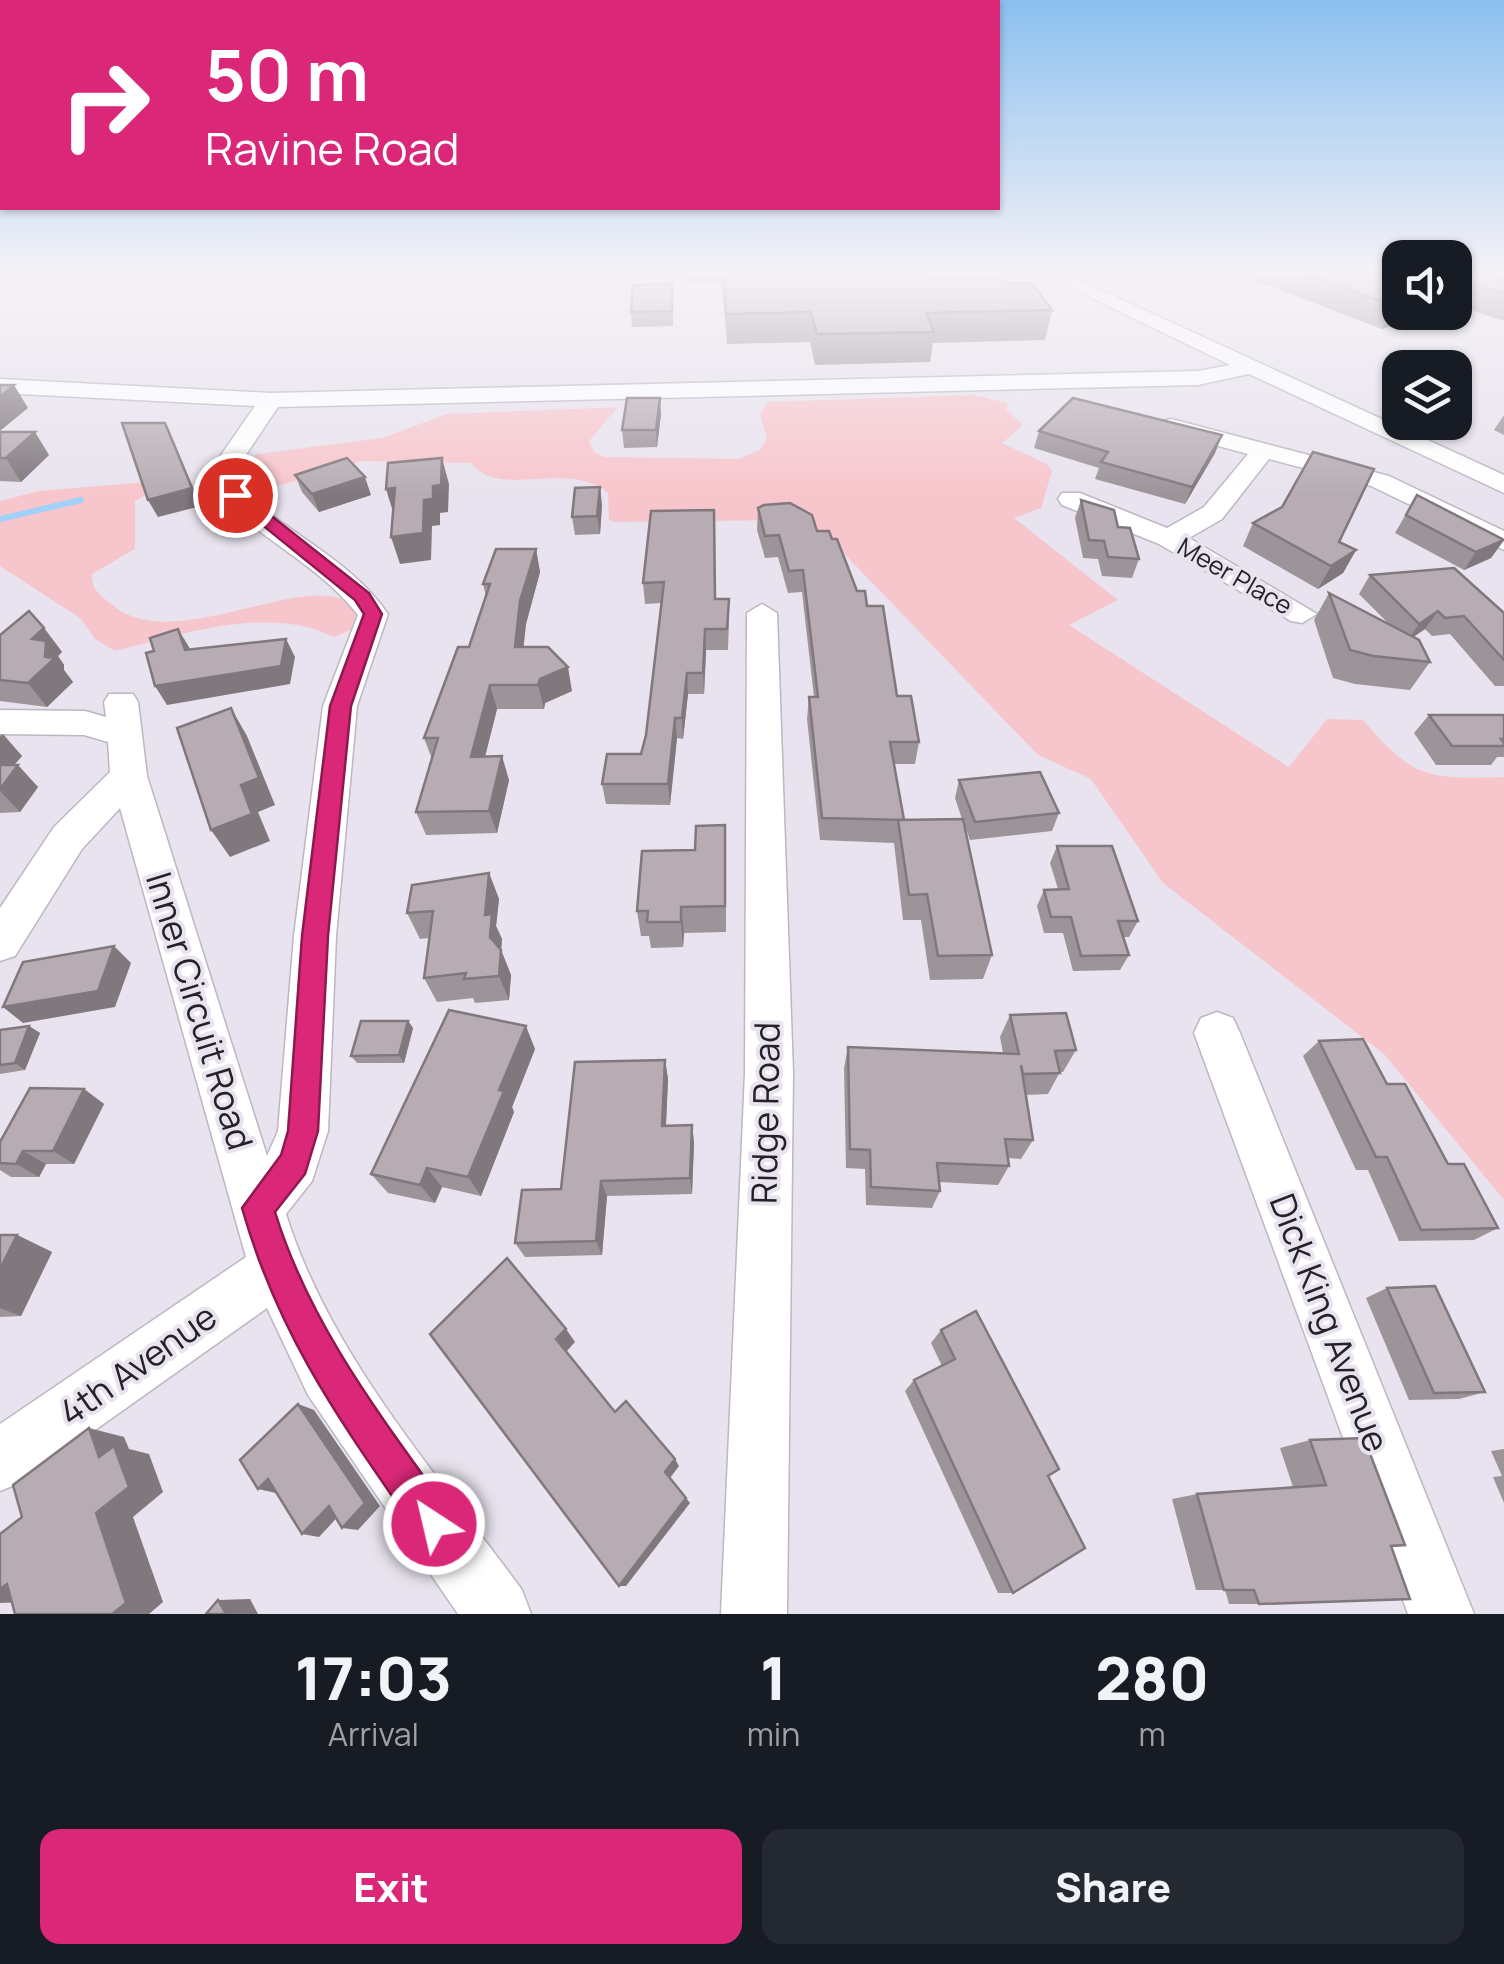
<!DOCTYPE html>
<html lang="en">
<head>
<meta charset="utf-8">
<style>
  body { margin:0; font-family:Manrope,sans-serif; background:#242831; color:#f1f3f6; height:100vh; display:flex; flex-direction:column; font-size:38px; white-space:nowrap }
  * { box-sizing:border-box; margin:0 }
  p { font-size:32px; color:#9ea1a6 }
  .icon { flex:none; width:55px; height:55px; fill:none; stroke:currentColor; stroke-width:2; stroke-linecap:round; stroke-linejoin:round }
  .map { position:relative; height:1614px; overflow:hidden }
  .sheet { display:flex; flex-direction:column; background:#171b24; flex:1 }
  .sheet>* { flex:none }
  .guide { position:absolute; left:0px; top:0px; width:1000px; height:210px; box-shadow:0 2px 8px #0004; background:#db2777; color:#fff; overflow:hidden }
  .tools { position:absolute; left:1382px; top:240px; display:grid; gap:20px }
  .tools a { display:grid; place-items:center; width:90px; height:90px; border-radius:20px; background:#171b24; box-shadow:0 2px 8px #0004; font-size:50px }
  .pin { position:absolute; display:grid; place-items:center; width:85px; height:85px; color:#fff; margin:-42px; border:5px solid #fff; border-radius:50%; box-shadow:0 2px 10px #0007 }
  .me { position:absolute; width:110px; margin:-55px; rotate:325deg; stroke-linejoin:round; filter:drop-shadow(0 0 8px #0008) }
  .turn { display:flex; align-items:center; gap:35px; height:210px; padding:0 40px; font-size:45px }
  .turn .icon { width:130px; height:130px; stroke-width:2.5 }
  .turn b { display:block; font-size:70px; line-height:85px }
  .eta { display:flex; justify-content:space-evenly; align-items:center; height:170px; text-align:center }
  .eta b { font-size:60px; font-weight:800; line-height:70px }
  .action { display:flex; gap:20px; margin-top:auto; padding:20px 40px }
  .action a { flex:1; height:115px; border-radius:20px; background:#db2777; color:#fff; font-size:40px; font-weight:800; line-height:115px; text-align:center }
  .action a+a { background:#242831; color:#f1f3f6 }
  .map>svg:first-child { display:block }
  .green { fill:#f7c6cc }
  .lines { fill:none; stroke-linecap:round; stroke-linejoin:round }
  .stream { stroke:#a1d1f9; stroke-width:6 }
  .street-casing { stroke:#bcb7c2; stroke-width:3 }
  .street { fill:#fff; fill-rule:evenodd }
  .wall { fill:#9d949a }
  .shaded-wall { fill:#80787d }
  .building { fill:#b7acb3; stroke:#80787d; stroke-width:2.5 }
  .route { fill:#db2777; stroke:#8e194d; stroke-width:2.5 }
  .labels { text-anchor:middle; stroke-width:8; stroke-linejoin:round; paint-order:stroke }
  .far-street-label { font-size:25px; fill:#232226; stroke:#e8e3ee }
  .near-street-label { font-size:35px; fill:#232226; stroke:#e8e3ee }
</style>
</head>
<body>
<div class="map">
<svg width="1504" height="1614" viewBox="0 0 1504 1614">
  <rect width="100%" height="100%" fill="#e8e3ee"/>
  <!-- green -->
  <g class="green">
    <path d="M 973,395 L 1008,403 L 1006,409 L 1023,425 L 1002,443 L 1047,464 L 1052,471 L 1041,508 L 1014,518 L 1118,600 L 1069,625 L 1289,767 L 1327,719 L 1363,720 C 1414,780 1429,779 1504,777 L 1504,1200 L 1384,1054 L 1163,883 L 1091,779 L 1038,755 L 830,539 L 791,520 L 614,522 L 609,519 L 608,493 C 568,459 499,500 471,463 L 361,461 L 265,490 L 245,465 L 257,454 L 382,438 L 447,414 L 618,407 L 589,441 L 594,452 L 604,457 L 740,459 L 761,449 L 767,438 L 760,414 L 768,402 Z"/>
    <path d="M 159,481 L 160,487 L 135,501 L 135,549 L 92,574 C 91,589 100,595 111,604 C 174,659 310,564 355,607 L 357,618 L 351,630 L 334,637 C 269,604 181,635 115,651 L 95,639 L 80,618 L 0,566 L 0,501 L 39,491 Z"/>
  </g>
  <g class="lines">
    <!-- stream -->
    <polyline class="stream" points="0,519 81,500"/>
    <defs>
      <g id="street">
        <path d="M 1034,270 L 1057,270 L 1504,475 L 1504,493 L 1249,374 L 1198,385 L 278,407 L 231,477 C 277,531 348,555 388,614 L 357,706 L 336,936 L 328,1131 L 312,1181 L 286,1214 C 330,1355 436,1472 522,1590 L 531,1614 L 458,1614 L 308,1395 L 267,1308 L 22,1482 L 0,1491 L 0,1424 L 246,1257 L 120,808 L 82,849 L 15,956 L 0,961 L 0,908 L 54,827 L 110,772 L 108,742 L 84,735 L 0,734 L 0,710 L 85,711 L 106,717 L 104,702 L 109,694 L 133,694 L 138,702 L 147,776 L 267,1156 L 278,1131 L 294,936 L 323,706 L 358,615 C 315,559 246,535 205,478 L 255,406 L 0,393 L 0,379 L 271,393 L 1198,371 L 1230,365 Z"/>
        <polygon points="1171,419 1389,476 1504,531 1504,550 1371,486 1269,459 1222,519 1189,538 1317,614 1302,623 1291,621 1159,544 1062,505 1058,499 1062,493 1080,493 1167,528 1204,507 1248,454 1163,431 1163,421"/>
        <polygon points="762,604 777,613 793,1073 787,1614 721,1614 745,1073 747,613"/>
        <polygon points="1217,1012 1233,1018 1240,1033 1474,1614 1408,1614 1194,1033 1201,1018"/>
      </g>
    </defs>
    <!-- street casing -->
    <use href="#street" class="street-casing"/>
    <!-- street -->
    <use href="#street" class="street"/>
  </g>
  <!-- wall -->
  <g class="wall">
    <polygon points="690,270 924,270 928,277 1003,283 1052,310 1045,340 933,343 930,362 815,365 810,342 727,344 722,282 690,282"/>
    <polygon points="1227,270 1400,270 1400,312 1432,312 1382,329"/>
    <polygon points="1455,270 1504,270 1504,321 1455,305"/>
    <polygon points="673,299 673,326 632,327 631,312"/>
    <polygon points="661,414 657,447 624,448 622,430"/>
    <polygon points="1504,415 1504,435 1494,430"/>
    <polygon points="1039,431 1222,435 1215,453 1185,504 1095,479 1099,468 1034,448"/>
    <polygon points="0,432 49,455 21,482 0,481"/>
    <polygon points="295,475 371,495 319,512 302,492"/>
    <polygon points="1417,495 1504,540 1491,558 1464,570 1395,533"/>
    <polygon points="1081,500 1118,527 1139,559 1132,578 1102,576 1098,559 1083,558 1075,518"/>
    <polygon points="602,505 600,534 575,535 572,517"/>
    <polygon points="758,508 817,531 832,539 857,591 867,606 897,696 919,742 915,764 894,764 904,820 962,819 955,798 959,780 1059,813 1052,831 970,840 964,823 992,955 983,979 930,980 921,920 903,920 894,843 820,840 807,719 809,697 814,697 802,592 788,593 778,557 765,558 757,530"/>
    <polygon points="651,511 729,620 728,650 706,650 704,694 688,694 683,739 677,738 670,805 606,804 602,784 641,754 646,735 661,603 645,604 643,583"/>
    <polygon points="1253,523 1339,542 1356,550 1343,573 1318,589 1243,546"/>
    <polygon points="536,549 540,572 526,624 523,647 572,691 545,703 544,709 497,709 485,757 509,780 497,833 426,835 416,812 432,759 424,738 469,647 486,596 483,584"/>
    <polygon points="1370,575 1504,613 1504,686 1495,686 1450,634 1432,636 1425,629 1413,637 1430,662 1410,690 1355,684 1333,678 1314,620 1329,593 1389,624 1359,594"/>
    <polygon points="44,628 62,652 58,656 64,665 64,670 73,682 47,707 0,701 0,635"/>
    <polygon points="1429,715 1504,715 1504,757 1497,757 1491,765 1436,765 1414,733"/>
    <polygon points="0,734 22,756 14,765 38,787 20,812 0,813"/>
    <polygon points="1057,846 1138,921 1129,937 1123,937 1129,955 1120,970 1073,971 1063,933 1044,933 1037,906 1044,890 1058,889 1050,863"/>
    <polygon points="726,852 726,932 684,933 683,947 651,948 649,936 641,936 637,911"/>
    <polygon points="489,873 499,899 496,926 502,939 501,950 511,975 509,1000 475,1003 473,998 437,1002 424,978 429,938 420,939 407,913"/>
    <polygon points="1010,1015 1076,1050 1063,1072 1060,1072 1048,1094 1026,1095 1033,1140 1021,1159 1008,1158 1009,1166 998,1185 939,1182 940,1191 932,1208 866,1205 865,1169 846,1168 844,1068 848,1047 1003,1053 1000,1037"/>
    <polygon points="408,1021 413,1028 404,1063 357,1063 351,1056"/>
    <polygon points="29,1026 40,1033 25,1070 0,1074 0,1030"/>
    <polygon points="1319,1041 1387,1084 1498,1228 1474,1240 1399,1241 1368,1170 1356,1170 1303,1056"/>
    <polygon points="535,1049 512,1107 514,1112 481,1196 442,1187 435,1203 388,1193 371,1174"/>
    <polygon points="665,1060 668,1079 666,1126 692,1125 694,1143 692,1194 607,1196 602,1255 525,1257 515,1243"/>
    <polygon points="84,1089 104,1104 74,1164 46,1164 39,1177 11,1177 0,1170 0,1142"/>
    <polygon points="0,1235 17,1235 52,1252 21,1316 0,1317"/>
    <polygon points="1387,1288 1485,1392 1459,1399 1409,1400 1366,1298"/>
    <polygon points="941,1330 1048,1476 1013,1593 998,1593 905,1391 914,1380 942,1366 931,1343"/>
    <polygon points="1310,1440 1391,1546 1259,1604 1229,1604 1225,1590 1196,1590 1172,1499 1197,1494 1293,1487 1280,1448"/>
    <polygon points="1504,1449 1504,1503 1493,1477 1502,1476 1491,1451"/>
  </g>
  <!-- shaded-wall -->
  <g class="shaded-wall">
    <polygon points="1469,282 1456,305 1455,305 1455,286"/>
    <polygon points="1400,304 1400,312 1432,312 1382,329 1394,306"/>
    <polygon points="14,385 28,408 0,431 0,397"/>
    <polygon points="660,398 661,414 657,447 656,430"/>
    <polygon points="165,423 201,506 158,517 148,500"/>
    <polygon points="35,432 49,455 21,482 6,458"/>
    <polygon points="1222,435 1215,453 1185,504 1192,487"/>
    <polygon points="442,458 449,484 448,512 440,513 440,525 432,526 431,560 400,564 391,537 424,500 433,486"/>
    <polygon points="365,477 371,495 319,512 312,494"/>
    <polygon points="600,487 602,505 600,534 597,516"/>
    <polygon points="395,488 394,515 386,489"/>
    <polygon points="1504,540 1491,558 1464,570 1476,552"/>
    <polygon points="536,549 540,572 526,624 521,671 515,647 520,601"/>
    <polygon points="1356,550 1343,573 1318,589 1331,566"/>
    <polygon points="1438,611 1425,629 1406,642 1419,624"/>
    <polygon points="44,628 62,652 58,656 64,665 64,670 73,682 47,707 28,683 32,639"/>
    <polygon points="178,629 189,647 196,668 185,650"/>
    <polygon points="705,629 706,650 704,694 703,673"/>
    <polygon points="286,639 295,657 290,684 167,705 155,686"/>
    <polygon points="568,667 572,691 545,703 544,709 538,685 540,679"/>
    <polygon points="687,673 688,694 683,739 682,718"/>
    <polygon points="490,685 497,709 479,780 471,757"/>
    <polygon points="231,708 247,736 275,805 258,812 270,841 230,857 211,830 241,785"/>
    <polygon points="675,718 677,738 670,805 668,784"/>
    <polygon points="3,734 22,756 0,781 0,737"/>
    <polygon points="502,756 509,780 497,833 489,811"/>
    <polygon points="18,765 38,787 20,812 0,791 0,789"/>
    <polygon points="489,873 499,899 496,926 502,939 500,962 490,937 485,915"/>
    <polygon points="681,907 684,933 683,947 681,922"/>
    <polygon points="114,946 131,963 115,1007 23,1023 3,1007"/>
    <polygon points="501,950 511,975 509,1000 499,976"/>
    <polygon points="408,1021 413,1028 404,1063 399,1055"/>
    <polygon points="29,1026 40,1033 25,1070 15,1063"/>
    <polygon points="526,1026 535,1049 512,1107 514,1112 481,1196 468,1177 499,1090"/>
    <polygon points="665,1060 668,1079 665,1143 662,1126"/>
    <polygon points="84,1089 104,1104 74,1164 53,1151"/>
    <polygon points="692,1125 694,1143 692,1194 690,1178"/>
    <polygon points="23,1151 46,1164 39,1177 16,1164"/>
    <polygon points="427,1168 442,1187 435,1203 420,1185"/>
    <polygon points="601,1181 607,1196 602,1255 596,1241"/>
    <polygon points="17,1235 52,1252 21,1316 0,1308 0,1269"/>
    <polygon points="566,1329 575,1342 566,1352 556,1339"/>
    <polygon points="298,1404 314,1410 380,1506 358,1530 342,1528"/>
    <polygon points="89,1428 124,1437 129,1449 149,1454 163,1492 133,1517 163,1602 149,1614 112,1614 96,1513 99,1457"/>
    <polygon points="675,1459 679,1466 670,1478 665,1472"/>
    <polygon points="268,1479 276,1493 258,1489"/>
    <polygon points="686,1498 690,1503 626,1586 619,1586"/>
    <polygon points="329,1506 345,1509 319,1537 302,1534"/>
    <polygon points="7,1584 28,1602 0,1603 0,1589"/>
    <polygon points="250,1599 258,1614 226,1614 218,1600"/>
  </g>
  <!-- building -->
  <g class="building">
    <polygon points="723,270 924,270 928,277 999,276 1003,283 1032,283 1052,310 926,313 934,332 817,334 811,312 726,314"/>
    <polygon points="1294,270 1400,270 1400,304 1394,306"/>
    <polygon points="1455,270 1504,270 1504,294 1469,282 1455,286"/>
    <polygon points="672,284 672,311 631,312 633,285"/>
    <polygon points="0,385 14,385 0,397"/>
    <polygon points="627,398 660,398 656,430 622,430"/>
    <polygon points="1073,398 1222,435 1192,487 1101,462 1108,452 1039,431"/>
    <polygon points="122,423 165,423 192,488 148,500"/>
    <polygon points="0,432 35,432 6,458 0,458"/>
    <polygon points="1313,452 1374,469 1339,542 1356,550 1331,566 1253,523 1282,507"/>
    <polygon points="347,458 365,477 312,494 295,475"/>
    <polygon points="442,458 441,485 433,486 433,499 424,500 423,533 391,537 395,488 386,489 388,463"/>
    <polygon points="600,487 597,516 572,517 575,488"/>
    <polygon points="1417,495 1504,540 1476,552 1406,515"/>
    <polygon points="1081,500 1114,510 1118,527 1130,528 1139,559 1108,557 1104,541 1089,540"/>
    <polygon points="790,503 812,515 817,531 829,531 832,539 837,539 857,591 865,591 867,606 883,606 897,696 911,696 919,742 890,742 904,820 822,818 809,697 818,697 803,570 789,571 779,535 765,536 758,508 764,505"/>
    <polygon points="714,510 715,599 729,599 727,629 705,629 703,673 687,673 682,718 675,718 668,784 602,784 607,754 641,754 646,735 664,582 643,583 651,511"/>
    <polygon points="496,549 536,549 520,601 515,647 548,647 568,667 540,679 538,685 490,685 471,757 502,756 489,811 416,812 438,738 424,738 458,647 469,647 490,584 483,584"/>
    <polygon points="1454,568 1504,613 1504,660 1464,616 1445,618 1438,611 1419,624 1370,575"/>
    <polygon points="1329,593 1419,640 1430,662 1373,656 1350,650"/>
    <polygon points="29,611 44,628 32,639 46,641 45,657 55,658 28,683 0,680 0,635"/>
    <polygon points="178,629 185,650 286,639 281,666 155,686 146,653 154,651 150,638"/>
    <polygon points="231,708 259,778 241,785 252,814 211,830 177,728"/>
    <polygon points="1429,715 1504,715 1504,739 1501,739 1504,743 1504,746 1452,746"/>
    <polygon points="0,765 18,765 0,789"/>
    <polygon points="1040,772 1059,813 975,822 959,780"/>
    <polygon points="963,819 992,955 938,956 927,894 909,895 898,820"/>
    <polygon points="725,825 725,906 681,907 681,922 647,922 648,911 637,911 642,851 695,850 696,826"/>
    <polygon points="1057,846 1112,846 1138,921 1118,921 1129,955 1081,956 1071,917 1051,917 1044,890 1069,889"/>
    <polygon points="489,873 485,915 492,914 490,937 501,950 499,976 464,979 466,973 424,978 433,911 407,913 412,885"/>
    <polygon points="114,946 98,991 3,1007 23,962"/>
    <polygon points="449,1010 526,1026 499,1090 504,1091 468,1177 427,1168 420,1185 371,1174"/>
    <polygon points="1066,1013 1076,1050 1055,1051 1060,1073 1023,1074 1021,1065 1033,1140 1005,1139 1009,1166 937,1163 940,1191 871,1187 870,1150 850,1149 848,1047 1019,1054 1010,1015"/>
    <polygon points="361,1021 408,1021 399,1055 351,1056"/>
    <polygon points="29,1026 15,1063 0,1065 0,1030"/>
    <polygon points="1363,1039 1387,1084 1405,1084 1448,1164 1464,1164 1498,1228 1421,1230 1387,1157 1376,1157 1319,1041"/>
    <polygon points="665,1060 662,1126 692,1125 690,1178 601,1181 596,1241 515,1243 522,1190 561,1189 575,1062"/>
    <polygon points="30,1088 84,1089 53,1151 23,1151 16,1164 0,1163 0,1142"/>
    <polygon points="0,1235 17,1235 0,1269"/>
    <polygon points="507,1258 566,1329 556,1339 615,1412 626,1401 675,1459 665,1472 686,1498 619,1586 430,1334"/>
    <polygon points="1435,1286 1485,1392 1434,1393 1387,1288"/>
    <polygon points="976,1311 1059,1469 1048,1476 1085,1548 1013,1593 914,1380 955,1359 941,1330"/>
    <polygon points="298,1404 365,1503 342,1528 329,1506 302,1534 268,1479 258,1489 240,1460"/>
    <polygon points="89,1428 99,1457 114,1446 129,1487 96,1513 126,1603 112,1614 15,1614 7,1584 0,1589 0,1534 22,1517 13,1485"/>
    <polygon points="1364,1438 1405,1545 1391,1546 1410,1599 1259,1604 1254,1590 1224,1590 1197,1494 1326,1485 1310,1440"/>
    <polygon points="218,1600 226,1614 206,1614"/>
  </g>
  <!-- sky -->
  <linearGradient id="sky" x2="0" y2="1"><stop stop-color="#8bc0ef"/><stop offset="0.55" stop-color="#f5f2f7"/><stop offset="1" stop-color="#f5f2f7" stop-opacity="0"/></linearGradient>
  <rect width="1504" height="495" fill="url(#sky)"/>
  <!-- route -->
  <path class="route" d="M 229,491 L 240,491 L 369,593 L 382,614 L 351,706 L 328,936 L 318,1131 L 305,1174 L 275,1212 C 310,1325 380,1415 448,1510 L 454,1524 L 448,1538 L 434,1543 L 421,1538 C 344,1426 280,1341 242,1208 L 281,1155 L 288,1131 L 302,936 L 330,706 L 364,614 L 355,600 L 229,498 Z"/>
  <g class="labels">
    <!-- far-street labels -->
    <g class="far-street-label">
      <text transform="translate(1235 576) rotate(30)" y="9">Meer Place</text>
    </g>
    <!-- near-street labels -->
    <g class="near-street-label">
      <text transform="translate(199 1011) rotate(73)" y="12">Inner Circuit Road</text>
      <text transform="translate(766 1113) rotate(-89)" y="12">Ridge Road</text>
      <text transform="translate(1329 1323) rotate(69)" y="12">Dick King Avenue</text>
      <text transform="translate(138 1365) rotate(-35)" y="12">4th Avenue</text>
    </g>
  </g>
</svg>
<div class="tools">
<a><svg class="icon" aria-label="sound" viewBox="0 0 24 24"><path d="M4 9h4l5-4v14l-5-4H4zM17 9q2 3 0 6"/></svg></a>
<a><svg class="icon" aria-label="layers" viewBox="0 0 24 24"><path d="M12 4l9 5-9 5-9-5zM3 14l9 5 9-5"/></svg></a>
</div>
<div class="pin" style="left:235px;top:495px;background:#d93025"><svg class="icon" aria-label="arrive" viewBox="0 0 24 24"><path d="M6 21V4h12l-3 4 3 4H6"/></svg></div>
<svg class="me" style="left:434px;top:1524px" viewBox="-20 -20 40 40"><circle r="17" fill="#db2777" stroke="#fff" stroke-width="3"/><path d="M0-11L8 9 0 5-8 9z" fill="#fff"/></svg>
<div class="guide">
<div class="turn"><svg class="icon" aria-label="right" viewBox="0 0 24 24"><path d="M7 20v-9h11M14 6l5 5-5 5"/></svg><div><b>50 m</b>Ravine Road</div></div>
</div>
</div>
<section class="sheet">
<div class="eta">
<div><b>17:03</b><p>Arrival</p></div>
<div><b>1</b><p>min</p></div>
<div><b>280</b><p>m</p></div>
</div>
<div class="action"><a>Exit</a><a>Share</a></div>
</section>
</body>
</html>
